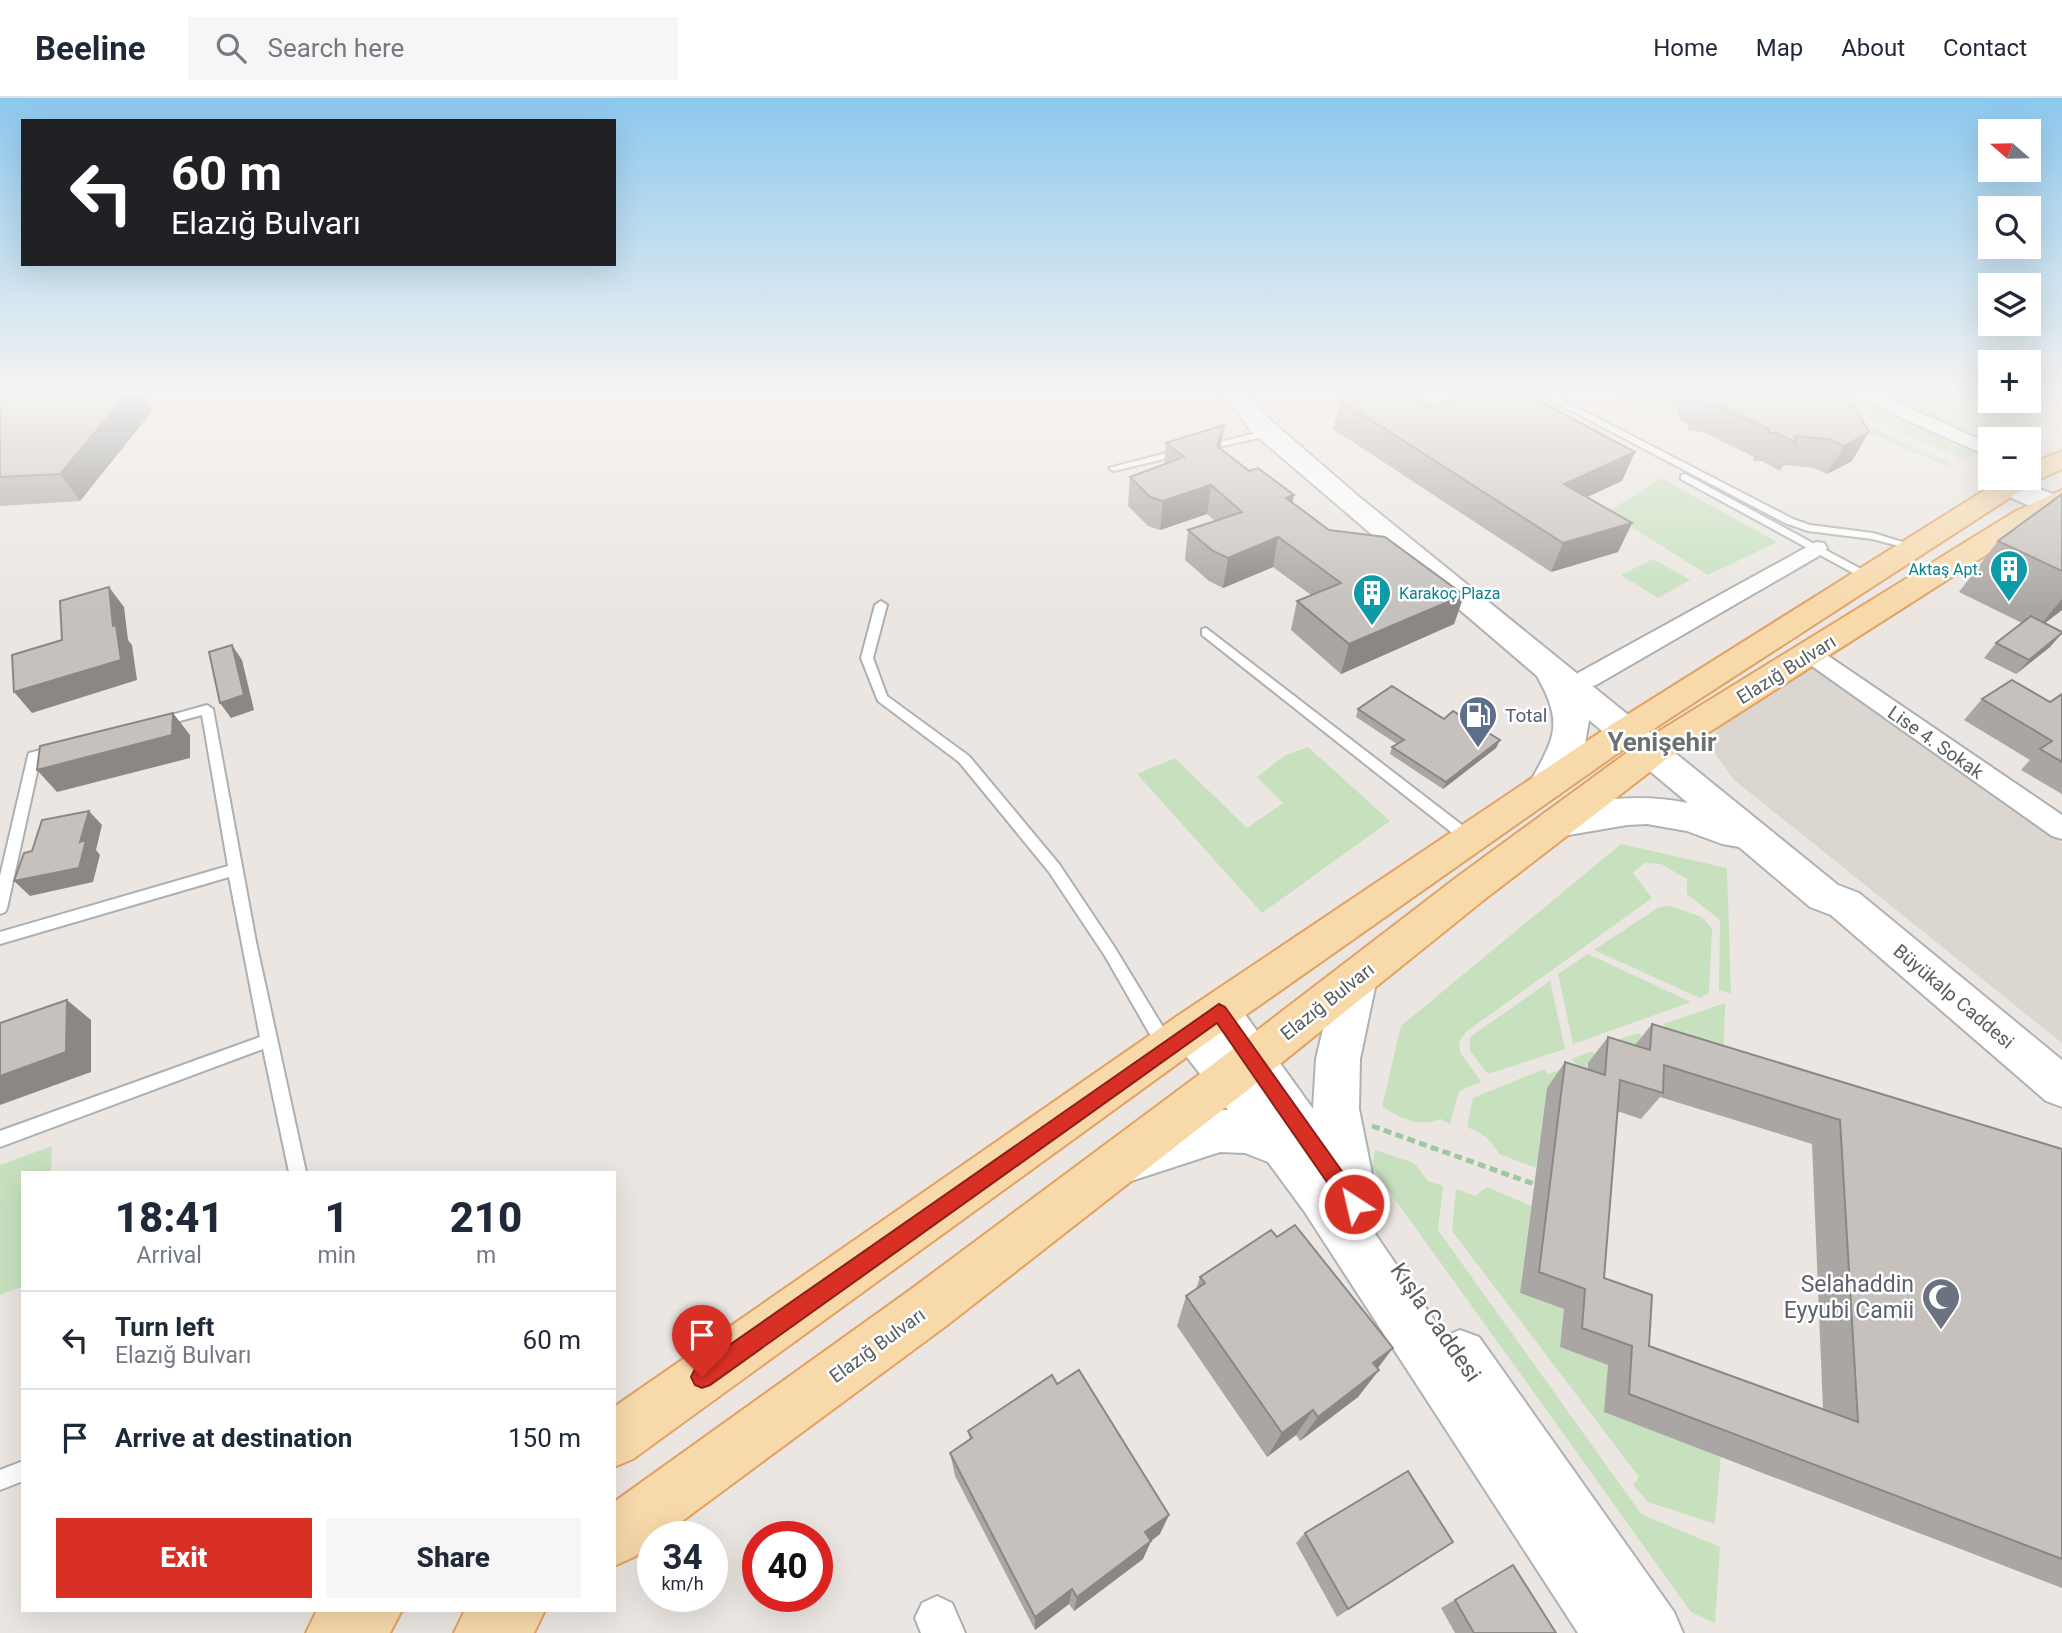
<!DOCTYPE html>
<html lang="en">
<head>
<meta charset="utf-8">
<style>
  body { margin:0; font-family:Roboto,sans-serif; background:#f6f6f7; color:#1f2937; height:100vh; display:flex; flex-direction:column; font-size:26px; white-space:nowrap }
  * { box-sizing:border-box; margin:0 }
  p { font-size:23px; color:#747a83 }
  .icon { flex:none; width:38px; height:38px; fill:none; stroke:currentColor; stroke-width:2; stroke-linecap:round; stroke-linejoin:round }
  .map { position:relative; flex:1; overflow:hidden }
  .panel { position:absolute; left:21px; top:1073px; width:595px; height:441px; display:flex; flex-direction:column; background:#fff; border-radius:0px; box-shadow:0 7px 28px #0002 }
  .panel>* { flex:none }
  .top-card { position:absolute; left:21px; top:21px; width:595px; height:147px; border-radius:0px; box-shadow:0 7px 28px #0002; background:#202124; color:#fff; overflow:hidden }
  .needle { width:46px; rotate:290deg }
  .controls { position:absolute; left:1978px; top:21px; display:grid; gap:14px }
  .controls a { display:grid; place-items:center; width:63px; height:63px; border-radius:0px; background:#fff; box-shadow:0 7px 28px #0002; font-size:35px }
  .speed { position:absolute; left:637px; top:1423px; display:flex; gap:14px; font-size:35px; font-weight:700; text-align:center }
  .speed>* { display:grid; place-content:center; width:91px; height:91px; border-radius:50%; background:#fff; box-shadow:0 7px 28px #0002; line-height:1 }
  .speed small { font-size:18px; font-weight:400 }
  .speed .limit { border:10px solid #d22; background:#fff; color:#111 }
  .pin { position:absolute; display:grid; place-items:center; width:60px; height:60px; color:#fff; margin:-72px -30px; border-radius:50% 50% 50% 0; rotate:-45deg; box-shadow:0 0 7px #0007 }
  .pin .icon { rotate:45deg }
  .me { position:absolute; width:77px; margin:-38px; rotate:325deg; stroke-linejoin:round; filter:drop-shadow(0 0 5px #0008) }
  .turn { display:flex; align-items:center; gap:24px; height:147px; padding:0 35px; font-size:32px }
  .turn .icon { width:91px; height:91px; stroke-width:2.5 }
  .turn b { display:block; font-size:49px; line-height:60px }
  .eta { display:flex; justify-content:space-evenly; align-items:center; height:119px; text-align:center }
  .eta b { font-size:42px; font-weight:800; line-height:49px }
  .action { display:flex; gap:14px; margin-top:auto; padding:14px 35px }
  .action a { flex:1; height:80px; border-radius:0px; background:#d93025; color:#fff; font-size:28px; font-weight:800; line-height:80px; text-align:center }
  .action a+a { background:#f6f6f7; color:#1f2937 }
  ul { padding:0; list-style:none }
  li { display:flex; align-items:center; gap:21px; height:98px; padding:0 35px; border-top:2px solid #e0e1e3 }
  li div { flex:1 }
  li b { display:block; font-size:26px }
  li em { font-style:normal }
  header { display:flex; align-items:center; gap:42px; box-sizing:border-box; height:98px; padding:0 35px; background:#fff; border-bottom:2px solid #e0e1e3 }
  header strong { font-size:33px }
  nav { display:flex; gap:38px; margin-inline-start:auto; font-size:24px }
  .search { width:490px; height:63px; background:#f6f6f7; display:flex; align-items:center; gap:18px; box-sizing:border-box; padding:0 24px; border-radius:0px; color:#747a83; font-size:26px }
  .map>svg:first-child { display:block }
  .education { fill:#dbd6cf }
  .green { fill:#c7e1bf }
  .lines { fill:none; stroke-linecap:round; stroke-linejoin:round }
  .lane-casing { stroke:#adb0b2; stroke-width:4 }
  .street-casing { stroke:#adb0b2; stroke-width:4 }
  .secondary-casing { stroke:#aeb2b5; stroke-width:4 }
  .primary-casing { stroke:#e3a162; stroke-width:4 }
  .path { stroke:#9ec89f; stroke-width:5; stroke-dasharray:8 4.5; stroke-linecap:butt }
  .lane { fill:#fff; fill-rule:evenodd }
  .street { fill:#fff; fill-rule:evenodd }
  .secondary { fill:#fff; fill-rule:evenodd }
  .primary { fill:#f7d9aa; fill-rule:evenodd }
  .wall { fill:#aaa6a3; fill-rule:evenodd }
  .shaded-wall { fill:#8b8784 }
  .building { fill:#c6c1bd; stroke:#8b8784; stroke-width:2; fill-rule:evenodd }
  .route { fill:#d93025; stroke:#8d1f18; stroke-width:2 }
  .labels { text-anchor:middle; stroke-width:5; stroke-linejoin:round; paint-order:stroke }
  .far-culture-label { font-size:16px; fill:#0d838f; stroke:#fff; text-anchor:end }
  .street-label { font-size:19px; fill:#595e60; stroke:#fff }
  .service-label { font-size:19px; fill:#4e5e75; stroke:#fff; text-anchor:start }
  .near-worship-label { font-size:23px; fill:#5b616d; stroke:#fff; text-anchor:end }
  .near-street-label { font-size:23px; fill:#595e60; stroke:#fff }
  .district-label { font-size:26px; font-weight:bold; fill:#6b7072; stroke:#fff }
</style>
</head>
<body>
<header>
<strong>Beeline</strong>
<div class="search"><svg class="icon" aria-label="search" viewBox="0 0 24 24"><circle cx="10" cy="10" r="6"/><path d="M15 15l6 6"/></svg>Search here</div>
<nav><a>Home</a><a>Map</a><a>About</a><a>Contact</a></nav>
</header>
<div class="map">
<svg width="2062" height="1535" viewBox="0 0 2062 1535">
  <rect width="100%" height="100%" fill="#ebe6e1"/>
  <!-- education -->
  <polygon class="education" points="1809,566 2062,745 2062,945 1733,681 1712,651 1716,630"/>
  <!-- green -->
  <g class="green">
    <polygon points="1605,295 1647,295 1680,311 1658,321"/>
    <polygon points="1783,295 1795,295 1954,367 1949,370"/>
    <polygon points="1813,295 1852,295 1981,353 1964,362"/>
    <polygon points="1872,295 1990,295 1990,303 2010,303 2053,321 2031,330 2043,336 2028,343 1990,341 1990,347"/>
    <polygon points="1661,380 1777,444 1708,477 1608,414"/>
    <polygon points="1653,461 1690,482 1658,500 1621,477"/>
    <polygon points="1308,649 1390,723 1262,815 1137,676 1175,660 1247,730 1283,705 1257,679 1284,658"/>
    <path d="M 1621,746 L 1727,770 L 1731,896 L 1719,892 L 1720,822 L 1687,796 L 1687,781 L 1661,766 L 1644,765 L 1633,775 L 1652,800 L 1466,934 L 1459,944 L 1460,954 L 1481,984 L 1459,993 L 1450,1026 L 1441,1021 C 1417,1030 1403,1020 1382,1009 L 1401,928 Z"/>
    <polygon points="1671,808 1702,819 1712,831 1709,895 1700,900 1594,852 1659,809"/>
    <polygon points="1588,856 1691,904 1573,946 1558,876"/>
    <polygon points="1550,883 1565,951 1488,976 1470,953 1470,939"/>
    <path d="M 1725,905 L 1723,981 L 1585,1002 L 1547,990 L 1536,1070 L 1499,1056 C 1491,1041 1483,1036 1467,1029 L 1473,1000 L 1544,971 L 1548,976 L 1576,967 L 1572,961 L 1592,953 L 1595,957 L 1625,946 L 1619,941 L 1639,935 L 1644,941 L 1668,931 L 1663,926 Z"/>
    <polygon points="52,1048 51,1074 23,1074 23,1188 0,1197 0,1067"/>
    <polygon points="1375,1052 1414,1065 1428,1083 1443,1088 1438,1132 1641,1416 1720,1449 1715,1525 1691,1514 1372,1069"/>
    <polygon points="1487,1089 1531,1108 1520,1195 1564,1211 1560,1249 1608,1267 1605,1314 1721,1358 1715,1426 1648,1404 1633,1387 1639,1379 1452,1133 1456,1091 1475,1098"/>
  </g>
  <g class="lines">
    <defs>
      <g id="lane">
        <polygon points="1521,295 1532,295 1554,307 1546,309"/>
        <polygon points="1538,295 1549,295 1793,421 1810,427 1873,435 1919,449 1914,452 1872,441 1808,433 1785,425"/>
        <polygon points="1269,332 1274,335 1272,337 1205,352 1200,349"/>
        <polygon points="1182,351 1185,352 1185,356 1114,373 1109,370"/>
        <polygon points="1685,376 1874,478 1876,480 1870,483 1866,482 1681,381 1681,377"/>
        <polygon points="881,503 887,507 873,560 887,598 969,658 1059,766 1115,850 1172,944 1174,949 1172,954 1166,956 1160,954 1105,858 1049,774 959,664 878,603 861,560 875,507"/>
        <polygon points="1206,530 1475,737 1477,741 1475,745 1465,745 1202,537 1202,531"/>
        <polygon points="207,607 213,611 256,844 306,1074 289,1074 263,951 0,1049 0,1033 260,939 229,779 0,846 0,834 228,768 202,617 161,628 155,624 157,621"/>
        <polygon points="57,648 63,652 62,655 40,661 7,810 5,814 0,816 0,778 28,658 29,655"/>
        <polygon points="23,1363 23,1383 0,1392 0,1372"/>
      </g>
      <g id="street">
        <polygon points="1852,295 1876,295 1990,346 1990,359 1855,299"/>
        <polygon points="1816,444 1824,445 1827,450 1824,455 1596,587 1587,589 1578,587 1575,581 1578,575"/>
        <polygon points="1810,548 1818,551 2062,717 2062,741 2052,738 1802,561 1798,556 1802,551"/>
        <polygon points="937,1498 952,1505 965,1535 921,1535 915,1520 922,1505"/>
      </g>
      <g id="secondary">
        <path d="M 1223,295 L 1248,295 L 1269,321 L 1358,398 L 1838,787 L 1859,795 L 2062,962 L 2062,1009 L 2046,1003 L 1831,817 L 1810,809 L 1739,749 L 1722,746 L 1687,733 L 1647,726 L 1627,727 L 1557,739 L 1544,735 L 1538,725 L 1544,715 C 1591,701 1639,695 1688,705 L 1589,622 L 1585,646 L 1559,697 L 1546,701 L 1533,697 L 1528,688 C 1554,640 1565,628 1537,578 L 1251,333 Z"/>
        <polygon points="2008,380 2062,399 2062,415 2039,412 1998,394 1994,388 1998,382"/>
        <polygon points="1356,863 1371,868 1377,880 1360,961 1359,1011 1378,1106 1371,1122 1367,1124 1445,1238 1460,1232 1479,1239 1674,1514 1683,1535 1578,1535 1304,1113 1268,1064 1245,1055 1220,1054 1128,1084 1111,1077 1105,1062 1111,1047 1220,1012 1228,1012 1176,945 1169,932 1176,919 1191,913 1199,916 1204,901 1219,896 1234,901 1313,1011 1316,961 1335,880 1341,868"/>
      </g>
      <g id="primary">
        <polygon points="2062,353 2062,371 2034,384 1638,641 1206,945 633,1361 614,1369 614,1309 1176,919 1614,625 2004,380 2028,380 2028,367"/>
        <polygon points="2062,392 2062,411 2036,425 1664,663 1485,801 1244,995 946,1228 662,1438 653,1438 653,1446 634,1459 614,1468 614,1404 910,1192 1212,967 1457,779 1640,645 2016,413"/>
        <polygon points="317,1512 402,1512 390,1535 306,1535"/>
        <polygon points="465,1512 545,1512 534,1535 454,1535"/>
      </g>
    </defs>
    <!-- lane casing -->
    <use href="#lane" class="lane-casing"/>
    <!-- street casing -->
    <use href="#street" class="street-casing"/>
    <!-- secondary casing -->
    <use href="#secondary" class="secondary-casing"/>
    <!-- primary casing -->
    <use href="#primary" class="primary-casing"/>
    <!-- path -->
    <polyline class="path" points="1372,1028 1534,1086"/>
    <!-- lane -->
    <use href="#lane" class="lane"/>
    <!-- street -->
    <use href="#street" class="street"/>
    <!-- secondary -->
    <use href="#secondary" class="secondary"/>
    <!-- primary -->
    <use href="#primary" class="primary"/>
  </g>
  <!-- wall -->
  <g class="wall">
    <polygon points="0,295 143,295 153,312 80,403 0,408"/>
    <polygon points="1647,295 1833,295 1852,363 1827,376 1813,370 1784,367 1780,373 1762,363 1753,363 1754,359 1703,334 1688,332 1688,326 1680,323 1677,310"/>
    <polygon points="1454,301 1622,383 1587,399 1632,425 1618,454 1551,474 1333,331 1340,302 1433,310"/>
    <polygon points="1166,345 1221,351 1329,432 1464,497 1454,526 1341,576 1291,532 1297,503 1311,497 1273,469 1223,490 1209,483 1185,462 1188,432 1215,423 1207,416 1160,432 1148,428 1128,408 1130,379 1164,367"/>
    <polygon points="2062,396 2062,512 2045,525 2062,535 2050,549 2016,576 1984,560 1996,545 2022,525 1959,494 1998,443"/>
    <polygon points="2062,596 2062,696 2021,672 2030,662 1964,622 1982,601 2050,604"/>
    <polygon points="1358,611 1444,621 1500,642 1496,650 1443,691 1390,656 1392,649 1397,646 1356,619"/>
    <path d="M 1652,926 L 2062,1051 L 2062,1490 L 1604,1314 L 1608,1267 L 1560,1249 L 1564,1211 L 1520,1195 L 1547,990 L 1565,964 L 1588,971 L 1588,965 L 1608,939 L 1635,947 ZM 1660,999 L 1812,1046 L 1823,1311 L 1649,1248 L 1604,1180 L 1617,1013 L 1641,1021 Z"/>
    <polygon points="1200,1179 1377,1270 1379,1272 1358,1299 1300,1343 1296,1337 1267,1359 1177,1228 1186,1198 1196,1191"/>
    <polygon points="1057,1286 1160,1436 1151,1443 1143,1461 1074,1513 1069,1506 1035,1532 955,1378 950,1355 970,1342 968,1333"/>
    <polygon points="1305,1435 1453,1444 1337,1519 1296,1445"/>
    <polygon points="1513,1467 1556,1535 1455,1535 1441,1510"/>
  </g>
  <!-- shaded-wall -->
  <g class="shaded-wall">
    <polygon points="128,295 143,295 153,312 80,403 60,376"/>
    <polygon points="1224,327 1220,355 1217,348"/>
    <polygon points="1869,334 1852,363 1827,376 1844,348"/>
    <polygon points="1635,354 1622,383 1552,415 1564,386"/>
    <polygon points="1211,387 1207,416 1160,432 1163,403"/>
    <polygon points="1294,397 1288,426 1286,400"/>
    <polygon points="1632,425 1618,454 1551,474 1563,445"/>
    <polygon points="1278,439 1273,469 1223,490 1228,460"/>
    <polygon points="109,489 124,509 128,542 132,547 137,582 32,615 14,594 113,528"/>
    <polygon points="1464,497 1454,526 1341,576 1349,546"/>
    <polygon points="2062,501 2062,512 2036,532"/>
    <polygon points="2062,535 2050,549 2016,576 2029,562"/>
    <polygon points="232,547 242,562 254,612 231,620 220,605"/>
    <polygon points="173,615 190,637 190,660 57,694 37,672"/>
    <polygon points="1500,642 1496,650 1443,691 1446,684"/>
    <polygon points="89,713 102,727 96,752 100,757 93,784 30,798 14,783 80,744"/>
    <polygon points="67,902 91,922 91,974 0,1007 0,978"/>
    <polygon points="1393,1250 1372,1278 1379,1272 1358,1299 1300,1343 1318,1319 1373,1265"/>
    <polygon points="1313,1312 1296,1337 1267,1359 1282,1335"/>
    <polygon points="1169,1417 1160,1436 1151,1443 1143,1461 1074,1513 1077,1499 1145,1434"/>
    <polygon points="1072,1491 1069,1506 1035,1532 1035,1519"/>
  </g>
  <!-- building -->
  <g class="building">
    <polygon points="0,295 128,295 60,376 0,379"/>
    <polygon points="1358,295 1407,295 1433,310 1454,301 1459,295 1524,295 1635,354 1564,386 1632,425 1563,445 1340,302"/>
    <polygon points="1693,295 1833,295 1840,298 1851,295 1851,303 1869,334 1844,348 1829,341 1795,338 1796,345 1777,335 1769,335 1769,331 1717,306 1701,304 1701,298"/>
    <polygon points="1224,327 1217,348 1249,373 1258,370 1294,397 1286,400 1329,432 1385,439 1464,497 1349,546 1297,503 1341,485 1278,439 1228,460 1213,453 1188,432 1242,414 1211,387 1163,403 1150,399 1130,379 1184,359 1166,345"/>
    <polygon points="2062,396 2062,473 1998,443"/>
    <polygon points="109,489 113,528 116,527 121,562 14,594 12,557 62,542 60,503"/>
    <polygon points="2031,518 2062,534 2062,535 2029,562 1996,545"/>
    <polygon points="232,547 244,597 220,605 209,554"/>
    <polygon points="2012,582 2050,604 2062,596 2062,664 2040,651 2052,643 1982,601"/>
    <polygon points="1392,588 1444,621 1453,613 1500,642 1446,684 1392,649 1404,642 1358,611"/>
    <polygon points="173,615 172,637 37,672 40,648"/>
    <polygon points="89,713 80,744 86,742 79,770 14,783 24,755 32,753 42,722"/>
    <polygon points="67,902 66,954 0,978 0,925"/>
    <path d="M 1652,926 L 2062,1051 L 2062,1461 L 1629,1296 L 1632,1248 L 1582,1230 L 1585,1191 L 1539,1174 L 1565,964 L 1605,977 L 1608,939 L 1650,952 ZM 1664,967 L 1840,1022 L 1858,1324 L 1649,1248 L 1652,1197 L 1604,1180 L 1620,982 L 1663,995 Z"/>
    <polygon points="1295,1127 1393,1250 1373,1265 1379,1272 1318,1319 1313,1312 1282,1335 1186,1198 1205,1185 1200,1179 1271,1132 1277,1139"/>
    <polygon points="1079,1272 1169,1417 1145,1434 1151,1443 1077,1499 1072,1491 1035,1519 950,1355 972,1340 968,1333 1052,1277 1057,1286"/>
    <polygon points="1408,1373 1453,1444 1348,1511 1305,1435"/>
    <polygon points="1513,1467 1556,1535 1474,1535 1455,1502"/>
  </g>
  <!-- sky -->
  <linearGradient id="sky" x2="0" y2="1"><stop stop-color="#8dc8ee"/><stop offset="0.58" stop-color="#f6f4f2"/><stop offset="1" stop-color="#f6f4f2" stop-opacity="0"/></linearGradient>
  <rect width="2062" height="510" fill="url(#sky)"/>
  <!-- route -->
  <polygon class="route" points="1219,906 1225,909 1361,1100 1364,1106 1361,1113 1354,1116 1347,1113 1217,925 710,1287 702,1290 695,1287 691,1279 695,1271"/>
  <!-- icons -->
  <defs>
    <symbol id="building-pin" viewBox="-11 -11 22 30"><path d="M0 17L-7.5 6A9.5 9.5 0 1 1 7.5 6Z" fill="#0f9aa8" stroke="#fff"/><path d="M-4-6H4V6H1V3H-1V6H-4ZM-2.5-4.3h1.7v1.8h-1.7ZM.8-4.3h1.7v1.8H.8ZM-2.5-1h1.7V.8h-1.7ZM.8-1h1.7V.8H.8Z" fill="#fff"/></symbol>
    <symbol id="fuel-pin" viewBox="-11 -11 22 30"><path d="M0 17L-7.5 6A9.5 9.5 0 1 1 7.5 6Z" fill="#5c6f8a" stroke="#fff"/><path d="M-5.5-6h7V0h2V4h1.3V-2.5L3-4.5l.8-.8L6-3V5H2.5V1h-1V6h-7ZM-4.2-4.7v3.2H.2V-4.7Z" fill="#fff"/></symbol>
    <symbol id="mosque-pin" viewBox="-11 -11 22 30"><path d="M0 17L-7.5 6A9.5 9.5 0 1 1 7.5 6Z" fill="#6b7280" stroke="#fff"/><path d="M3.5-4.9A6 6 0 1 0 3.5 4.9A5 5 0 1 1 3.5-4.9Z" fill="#fff"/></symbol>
  </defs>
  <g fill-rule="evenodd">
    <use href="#building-pin" x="1987" y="449" width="44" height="60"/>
    <use href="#building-pin" x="1350" y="473" width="44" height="60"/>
    <use href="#fuel-pin" x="1456" y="595" width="44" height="60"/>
    <use href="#mosque-pin" x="1919" y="1177" width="44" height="60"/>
  </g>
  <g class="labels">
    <!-- far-culture labels -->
    <g class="far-culture-label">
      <text x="1982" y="477">Aktaş Apt.</text>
      <text x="1399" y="501" text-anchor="start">Karakoç Plaza</text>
    </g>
    <!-- street labels -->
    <g class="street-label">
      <text transform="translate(1786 571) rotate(-32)" y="7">Elazığ Bulvarı</text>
      <text transform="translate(1936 644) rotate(35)" y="7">Lise 4. Sokak</text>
      <text transform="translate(1954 898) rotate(40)" y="7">Büyükalp Caddesi</text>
      <text transform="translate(1327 903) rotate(-38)" y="7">Elazığ Bulvarı</text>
      <text transform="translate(877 1247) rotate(-36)" y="7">Elazığ Bulvarı</text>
    </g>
    <!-- service labels -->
    <g class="service-label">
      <text x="1505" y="624">Total</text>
    </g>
    <!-- near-worship labels -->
    <g class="near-worship-label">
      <text x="1914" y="1194">Selahaddin<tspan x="1914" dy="26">Eyyubi Camii</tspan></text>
    </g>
    <!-- near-street labels -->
    <g class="near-street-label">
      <text transform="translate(1436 1224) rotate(55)" y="8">Kışla Caddesi</text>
    </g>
    <!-- district labels -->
    <g class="district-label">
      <text x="1662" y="653">Yenişehir</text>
    </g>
  </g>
</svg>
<div class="controls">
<a><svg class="needle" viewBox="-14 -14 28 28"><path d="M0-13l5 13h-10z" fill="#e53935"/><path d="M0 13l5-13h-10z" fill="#747a83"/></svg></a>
<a><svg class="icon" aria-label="search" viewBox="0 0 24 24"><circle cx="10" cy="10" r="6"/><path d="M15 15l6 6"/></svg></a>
<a><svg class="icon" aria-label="layers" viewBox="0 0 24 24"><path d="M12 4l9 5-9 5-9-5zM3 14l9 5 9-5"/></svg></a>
<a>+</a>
<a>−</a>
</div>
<div class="speed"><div>34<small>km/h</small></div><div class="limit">40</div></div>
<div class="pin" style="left:702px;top:1279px;background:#d93025"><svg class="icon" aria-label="arrive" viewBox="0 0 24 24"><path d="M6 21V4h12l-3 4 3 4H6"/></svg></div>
<svg class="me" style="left:1354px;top:1106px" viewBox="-20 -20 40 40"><circle r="17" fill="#d93025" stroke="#fff" stroke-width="3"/><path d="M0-11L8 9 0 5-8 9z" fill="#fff"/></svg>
<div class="top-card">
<div class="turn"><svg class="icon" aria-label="left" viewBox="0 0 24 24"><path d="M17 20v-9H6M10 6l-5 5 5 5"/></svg><div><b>60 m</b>Elazığ Bulvarı</div></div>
</div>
<section class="panel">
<div class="eta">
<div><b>18:41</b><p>Arrival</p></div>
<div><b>1</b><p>min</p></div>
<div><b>210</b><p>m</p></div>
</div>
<ul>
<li><svg class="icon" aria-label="left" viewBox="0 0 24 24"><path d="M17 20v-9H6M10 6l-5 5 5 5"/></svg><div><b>Turn left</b><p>Elazığ Bulvarı</p></div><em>60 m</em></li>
<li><svg class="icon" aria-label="arrive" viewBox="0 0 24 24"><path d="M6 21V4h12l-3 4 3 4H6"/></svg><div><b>Arrive at destination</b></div><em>150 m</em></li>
</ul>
<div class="action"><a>Exit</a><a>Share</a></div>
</section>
</div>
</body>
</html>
